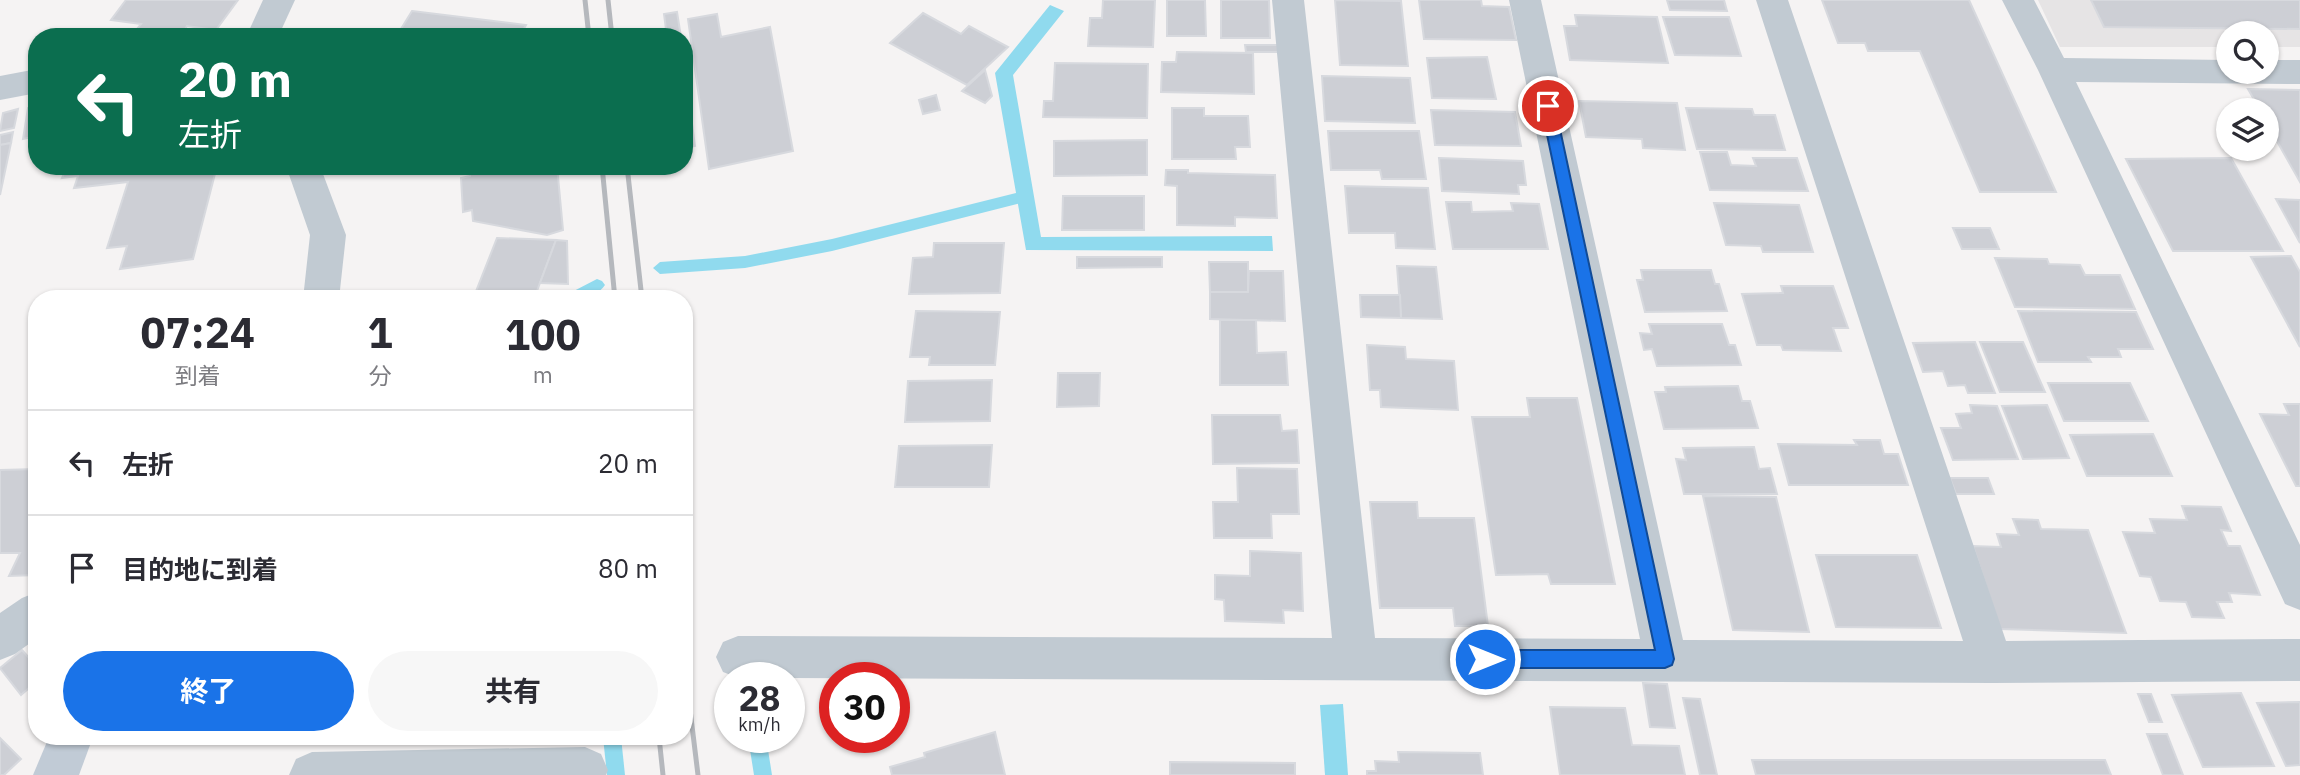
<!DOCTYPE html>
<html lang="ja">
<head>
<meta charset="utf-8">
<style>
  body { margin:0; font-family:"IBM Plex Sans","Noto Sans JP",sans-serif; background:#f7f7f7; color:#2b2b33; height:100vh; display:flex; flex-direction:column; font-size:26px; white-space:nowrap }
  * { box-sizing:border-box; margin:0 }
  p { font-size:23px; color:#7c7c81 }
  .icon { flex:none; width:38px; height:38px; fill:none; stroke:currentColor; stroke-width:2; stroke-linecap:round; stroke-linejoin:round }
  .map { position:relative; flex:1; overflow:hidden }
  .side { position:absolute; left:28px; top:290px; width:665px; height:455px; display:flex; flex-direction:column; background:#fff; border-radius:28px; box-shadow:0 2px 5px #0004 }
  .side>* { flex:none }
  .hud { position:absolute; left:28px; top:28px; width:665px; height:147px; border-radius:28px; box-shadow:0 2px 5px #0004; background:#0b6e4f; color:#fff; overflow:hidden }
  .tools { position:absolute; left:2216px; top:21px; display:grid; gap:14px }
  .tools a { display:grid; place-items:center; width:63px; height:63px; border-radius:50%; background:#fff; box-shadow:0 2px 5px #0004; font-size:35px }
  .speed { position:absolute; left:714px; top:662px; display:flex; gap:14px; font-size:35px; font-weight:700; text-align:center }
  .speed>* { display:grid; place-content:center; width:91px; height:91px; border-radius:50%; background:#fff; box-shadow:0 2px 5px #0004; line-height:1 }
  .speed small { font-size:18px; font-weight:400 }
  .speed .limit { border:10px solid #d22; background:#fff; color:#111 }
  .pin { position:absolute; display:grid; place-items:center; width:60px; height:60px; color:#fff; margin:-30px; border:4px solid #fff; border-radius:50%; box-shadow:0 2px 7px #0007 }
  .me { position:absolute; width:77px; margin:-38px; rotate:90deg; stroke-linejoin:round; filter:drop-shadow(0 0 5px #0008) }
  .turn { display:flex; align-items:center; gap:24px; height:147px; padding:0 35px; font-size:32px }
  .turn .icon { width:91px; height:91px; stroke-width:2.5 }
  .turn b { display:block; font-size:49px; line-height:60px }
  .eta { display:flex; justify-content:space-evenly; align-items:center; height:119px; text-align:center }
  .eta b { font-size:42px; font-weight:700; line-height:49px }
  .primary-button { display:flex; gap:14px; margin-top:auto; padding:14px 35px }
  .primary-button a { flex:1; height:80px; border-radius:42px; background:#1a73e8; color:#fff; font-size:28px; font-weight:700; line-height:80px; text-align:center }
  .primary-button a+a { background:#f7f7f7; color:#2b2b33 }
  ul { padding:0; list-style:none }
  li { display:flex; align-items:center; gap:21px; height:105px; padding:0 35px; border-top:2px solid #e1e1e2 }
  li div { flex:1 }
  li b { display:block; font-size:26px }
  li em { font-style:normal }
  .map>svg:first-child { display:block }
  .education { fill:#e6e4e5 }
  .water { fill:#90daee }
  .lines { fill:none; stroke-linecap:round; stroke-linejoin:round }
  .stream { fill:#90daee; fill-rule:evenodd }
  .building { fill:#cdcfd5; stroke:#d7d9de; stroke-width:2 }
  .street { fill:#c1cad2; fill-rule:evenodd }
  .secondary { fill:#c1cbd6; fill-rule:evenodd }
  .rail { stroke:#b5b8bd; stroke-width:5 }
  .route { fill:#1a73e8; stroke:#114b97; stroke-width:2 }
</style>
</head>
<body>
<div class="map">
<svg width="2300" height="775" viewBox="0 0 2300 775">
  <rect width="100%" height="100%" fill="#f5f3f3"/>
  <!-- education -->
  <polygon class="education" points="2038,0 2300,0 2300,47 2266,47 2266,33 2228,33 2228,47 2060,47"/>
  <!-- water -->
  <g class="water">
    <polygon points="1050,5 1064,11 1013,75 1041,237 1272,236 1273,251 1026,250 995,73"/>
    <polygon points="1343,704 1348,775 1325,775 1320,705"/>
  </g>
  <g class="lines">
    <!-- stream -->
    <g class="stream">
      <polygon points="1024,191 1029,193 1031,197 1029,201 832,251 745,268 660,274 653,268 660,262 745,256 832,239"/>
      <path d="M 597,279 L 602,281 L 605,285 C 596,298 581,299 566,299 L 568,294 Z"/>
      <polygon points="603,737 621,737 625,775 607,775"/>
      <polygon points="748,737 766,737 772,775 754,775"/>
    </g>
  </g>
  <!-- building -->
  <g class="building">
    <polygon points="126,0 238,0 216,30 187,26 181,35 137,29 141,24 111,20"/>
    <polygon points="1103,0 1155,0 1153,47 1088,46 1090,18 1102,18"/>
    <polygon points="1167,0 1205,0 1206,36 1167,36"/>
    <polygon points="1221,0 1269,0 1270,38 1221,38"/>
    <polygon points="1335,0 1401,1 1408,66 1340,65"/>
    <polygon points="1419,0 1481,0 1482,6 1509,7 1516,40 1424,39"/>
    <polygon points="1667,0 1724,0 1727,11 1670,10"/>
    <polygon points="1822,0 1969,0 2056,192 1980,192 1920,51 1868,51 1865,43 1838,43"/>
    <polygon points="2091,0 2300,0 2300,29 2104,27"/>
    <polygon points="412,11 526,25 519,37 396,37"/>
    <polygon points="677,12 681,37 667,37 664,14"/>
    <polygon points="923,13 961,34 969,26 1008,47 967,85 890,43"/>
    <polygon points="717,14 721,37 770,27 793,151 709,169 688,19"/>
    <polygon points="1575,15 1657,17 1668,63 1570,60 1564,26 1577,26"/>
    <polygon points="1663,17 1729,17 1741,56 1675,55"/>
    <polygon points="1245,45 1279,45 1279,52 1246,52"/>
    <polygon points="1177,52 1253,53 1254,94 1161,92 1162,62 1176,62"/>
    <polygon points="1487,57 1496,99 1432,98 1427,58"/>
    <polygon points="1055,63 1148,64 1147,118 1043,117 1044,101 1053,101"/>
    <polygon points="684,65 695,146 684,148"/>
    <polygon points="985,70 992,96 985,103 962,91"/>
    <polygon points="1322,76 1410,78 1415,123 1325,121"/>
    <polygon points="2248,89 2300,90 2300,182 2266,122 2266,110 2260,110"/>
    <polygon points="936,95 940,110 923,114 919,100"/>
    <polygon points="1579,101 1677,103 1685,150 1643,148 1642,139 1586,137"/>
    <polygon points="37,106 37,136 23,139 28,108"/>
    <polygon points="1172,108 1204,108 1204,116 1248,116 1250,147 1235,147 1236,159 1172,159"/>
    <polygon points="1686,108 1752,109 1754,115 1775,115 1785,150 1697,149"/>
    <polygon points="18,109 14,128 0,131 3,113"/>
    <polygon points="1431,110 1515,112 1521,146 1435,145"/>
    <polygon points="1328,131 1419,131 1426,179 1382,179 1380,170 1331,170"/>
    <polygon points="13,132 11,143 0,145 0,135"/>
    <polygon points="1147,140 1147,175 1054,176 1054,141"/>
    <polygon points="11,143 0,195 0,145"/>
    <polygon points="1700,152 1727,152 1731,165 1756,166 1753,158 1797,158 1808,191 1710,190"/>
    <polygon points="1439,158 1523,161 1526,185 1518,185 1519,194 1442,191"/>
    <polygon points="2231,158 2283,251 2173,251 2126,159"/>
    <polygon points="50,166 217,166 193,259 120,269 127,246 107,248 128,182 74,188 78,176 62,178 67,167 49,169"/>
    <polygon points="470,166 557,166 563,230 547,235 473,221 472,210 463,212 461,178 470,176"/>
    <polygon points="1166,170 1188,170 1188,173 1275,175 1277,218 1235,217 1235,226 1177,225 1177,186 1165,185"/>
    <polygon points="1345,186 1428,188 1435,249 1396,248 1395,233 1349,233"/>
    <polygon points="1063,196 1144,196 1144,230 1062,230"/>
    <polygon points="2276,199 2300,200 2300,243"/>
    <polygon points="1446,202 1471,202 1472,212 1513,211 1511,203 1539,204 1548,249 1453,249"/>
    <polygon points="1714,203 1799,205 1813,252 1763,252 1761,246 1726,245"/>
    <polygon points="1953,228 1990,228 1999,249 1962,249"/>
    <polygon points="497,238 556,240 534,299 473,299"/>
    <polygon points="556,240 567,241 568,284 540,283"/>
    <polygon points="934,243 1004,243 1000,293 909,294 913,258 933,257"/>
    <polygon points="2291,256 2300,272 2300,347 2251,257"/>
    <polygon points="1077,257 1162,257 1162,267 1077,268"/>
    <polygon points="1995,258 2047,259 2049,264 2080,265 2085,275 2120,275 2135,309 2015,307"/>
    <polygon points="1209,262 1248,262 1248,292 1210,292"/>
    <polygon points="1397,266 1436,267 1442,319 1401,318"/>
    <polygon points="1641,270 1711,270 1715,284 1719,284 1727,311 1645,312 1637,280 1643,280"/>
    <polygon points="1249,271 1283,271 1285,321 1210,319 1210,292 1248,292"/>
    <polygon points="1781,286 1833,286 1848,328 1833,328 1841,351 1783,350 1781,345 1757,345 1742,294 1783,293"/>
    <polygon points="1360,295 1400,295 1401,318 1361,317"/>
    <polygon points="916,311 1000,312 995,365 929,365 930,357 910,357"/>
    <polygon points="2018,311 2136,312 2153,349 2118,349 2121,357 2088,357 2091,362 2038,362"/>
    <polygon points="1220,320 1256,320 1257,353 1286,352 1288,385 1220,385"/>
    <polygon points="1649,324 1722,324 1729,345 1735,345 1741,365 1657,366 1652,349 1644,350 1640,333 1652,334"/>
    <polygon points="1975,342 1995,393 1968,393 1965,385 1948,386 1943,371 1923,372 1913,343"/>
    <polygon points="1980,342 2023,342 2045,392 2000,392"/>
    <polygon points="1367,345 1405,347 1406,359 1454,361 1458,410 1381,407 1380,390 1370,390"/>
    <polygon points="1058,373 1100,373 1099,406 1057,407"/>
    <polygon points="992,380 990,421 905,422 908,381"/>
    <polygon points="2048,383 2130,383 2148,421 2064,421"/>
    <polygon points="1738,386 1742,401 1750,401 1758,428 1664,429 1655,392 1666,392 1665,387"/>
    <polygon points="1527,398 1577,398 1615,584 1551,584 1548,574 1496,575 1472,417 1530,417"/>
    <polygon points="2284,404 2300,404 2300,486 2296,486 2260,414 2289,415"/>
    <polygon points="1970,405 1997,406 2018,459 1953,460 1941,428 1961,428 1956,414 1972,413"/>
    <polygon points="2047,405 2069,458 2023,459 2002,406"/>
    <polygon points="1212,415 1280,415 1282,431 1297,430 1299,463 1213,464"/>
    <polygon points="2153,434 2172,476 2087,476 2070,435"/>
    <polygon points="1854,440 1880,440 1884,454 1898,454 1908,485 1789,485 1778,444 1857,445"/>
    <polygon points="992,445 989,487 895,487 899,446"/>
    <polygon points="1754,447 1759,469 1770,468 1777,494 1684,494 1676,459 1686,460 1683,448"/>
    <polygon points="1237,468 1297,469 1299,514 1271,514 1272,538 1214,538 1213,502 1238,502"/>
    <polygon points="37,469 37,575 9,576 20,553 0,553 0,470"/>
    <polygon points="1950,478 1988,478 1994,494 1956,494"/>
    <polygon points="1703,496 1776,497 1809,632 1733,630"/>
    <polygon points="1370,502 1417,502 1418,518 1474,518 1488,626 1455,626 1453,608 1380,608"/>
    <polygon points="2182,506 2221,507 2231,531 2221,530 2228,546 2240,546 2260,595 2229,593 2232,602 2217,602 2224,618 2192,617 2186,602 2160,601 2151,577 2140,576 2123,532 2155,533 2150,519 2187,520"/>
    <polygon points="2013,519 2038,520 2041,529 2088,530 2126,633 2000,629 1973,546 2001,547 1997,534 2019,535"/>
    <polygon points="1250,551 1301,553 1303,611 1283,610 1284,623 1225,621 1224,600 1215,599 1215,575 1250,576"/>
    <polygon points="1816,555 1917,555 1941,628 1836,627"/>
    <polygon points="22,650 37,667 37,681 21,695 0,668"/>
    <polygon points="1643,683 1667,684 1675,728 1650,727"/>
    <polygon points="2241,693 2274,766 2203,767 2172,695"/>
    <polygon points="2138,694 2151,694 2162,722 2149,722"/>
    <polygon points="1683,698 1700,699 1717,775 1700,775"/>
    <polygon points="2300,702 2300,765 2286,766 2257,703"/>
    <polygon points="1550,707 1625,708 1632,745 1679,746 1685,775 1560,775"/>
    <polygon points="995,732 1005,775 892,775 890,767 925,757 924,753"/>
    <polygon points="2147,734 2167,734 2183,775 2163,775"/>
    <polygon points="0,738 21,759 4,775 0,775"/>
    <polygon points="1398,752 1480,753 1483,775 1367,775 1367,771 1376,771 1375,761 1399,762"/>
    <polygon points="1752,760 2105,760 2111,775 1756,775"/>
    <polygon points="1170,762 1295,763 1295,775 1170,775"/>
  </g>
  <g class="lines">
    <!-- street -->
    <g class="street">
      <polygon points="263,0 295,0 278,37 246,37"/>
      <polygon points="1272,0 1304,0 1375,638 1640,639 1509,0 1541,0 1683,640 1963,641 1756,0 1788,0 2006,641 2300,639 2300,681 1992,683 789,678 736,677 723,672 716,657 723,642 738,636 1332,638"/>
      <polygon points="2002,0 2034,0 2064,58 2228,60 2228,72 2266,72 2266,60 2300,60 2300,84 2076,82 2300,545 2300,610 2285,604 2038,70"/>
      <polygon points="37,69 37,93 0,100 0,76"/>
      <polygon points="286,166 320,166 346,235 339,299 303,299 310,235"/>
      <polygon points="37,592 37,638 15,654 0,660 0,613 22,598"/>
      <polygon points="585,747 601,754 608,770 606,775 289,775 296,759 312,752"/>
    </g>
    <!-- secondary -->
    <polygon class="secondary" points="49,737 93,737 79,775 33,775"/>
    <!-- rail -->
    <g class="rail">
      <polyline points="585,0 589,37"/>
      <polyline points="608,0 612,37"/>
      <polyline points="602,166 615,299"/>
      <polyline points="627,166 642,299"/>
      <polyline points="684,660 698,775"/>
      <polyline points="659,737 663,775"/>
    </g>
  </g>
  <!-- route -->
  <polygon class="route" points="1548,100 1555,106 1674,659 1672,665 1665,668 1485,668 1479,665 1476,659 1479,653 1485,650 1655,650 1541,106"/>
</svg>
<div class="tools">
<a><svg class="icon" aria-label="search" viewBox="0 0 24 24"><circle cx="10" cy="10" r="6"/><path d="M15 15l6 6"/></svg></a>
<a><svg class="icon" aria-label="layers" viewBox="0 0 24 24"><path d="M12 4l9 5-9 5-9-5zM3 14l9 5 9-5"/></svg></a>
</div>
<div class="speed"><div>28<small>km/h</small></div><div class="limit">30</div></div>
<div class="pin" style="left:1548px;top:106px;background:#d93025"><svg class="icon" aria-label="arrive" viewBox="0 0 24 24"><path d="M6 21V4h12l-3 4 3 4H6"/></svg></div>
<svg class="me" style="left:1485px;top:659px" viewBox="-20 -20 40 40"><circle r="17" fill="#1a73e8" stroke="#fff" stroke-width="3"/><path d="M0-11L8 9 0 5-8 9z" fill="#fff"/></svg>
<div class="hud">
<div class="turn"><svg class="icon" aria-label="left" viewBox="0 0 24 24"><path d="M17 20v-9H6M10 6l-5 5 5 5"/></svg><div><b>20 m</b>左折</div></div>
</div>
<section class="side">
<div class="eta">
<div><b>07:24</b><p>到着</p></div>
<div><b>1</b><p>分</p></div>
<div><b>100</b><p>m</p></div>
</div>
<ul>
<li><svg class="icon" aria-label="left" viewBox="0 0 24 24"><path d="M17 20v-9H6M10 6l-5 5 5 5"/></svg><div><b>左折</b></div><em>20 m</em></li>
<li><svg class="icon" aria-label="arrive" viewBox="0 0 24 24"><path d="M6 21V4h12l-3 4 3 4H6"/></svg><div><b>目的地に到着</b></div><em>80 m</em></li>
</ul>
<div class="primary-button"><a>終了</a><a>共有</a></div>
</section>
</div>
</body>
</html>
